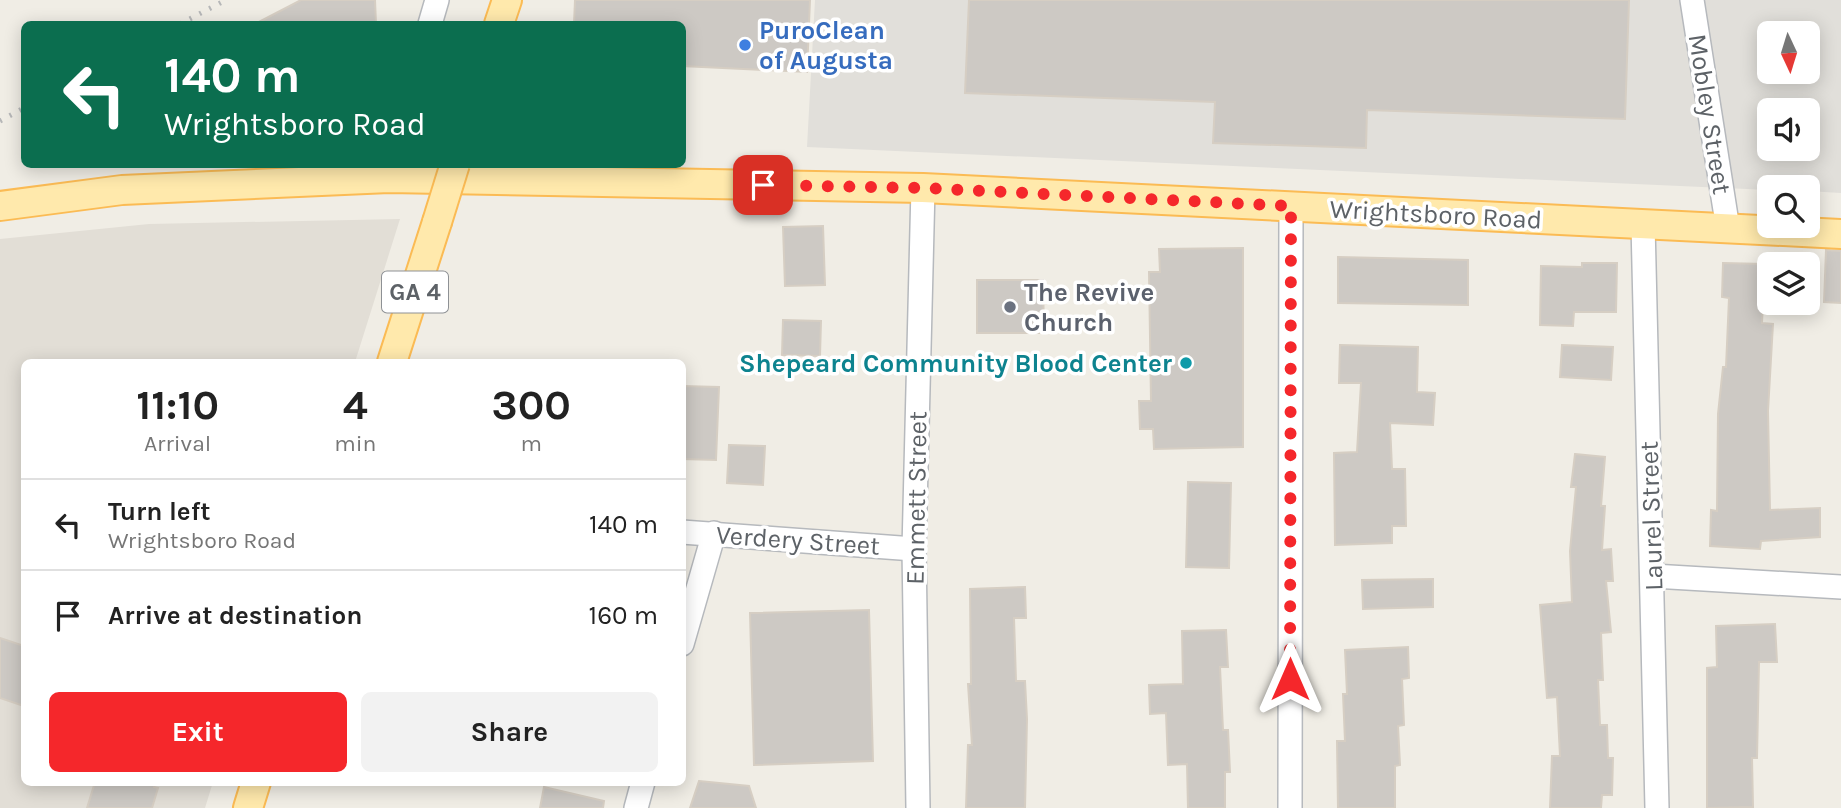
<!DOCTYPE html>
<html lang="en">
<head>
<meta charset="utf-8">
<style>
  body { margin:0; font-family:Karla,sans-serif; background:#f2f2f2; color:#222; height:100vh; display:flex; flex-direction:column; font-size:26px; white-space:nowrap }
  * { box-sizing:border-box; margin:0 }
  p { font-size:23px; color:#767676 }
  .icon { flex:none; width:38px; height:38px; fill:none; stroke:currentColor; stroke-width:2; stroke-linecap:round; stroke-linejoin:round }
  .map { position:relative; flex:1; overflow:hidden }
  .drawer { position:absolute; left:21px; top:359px; width:665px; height:427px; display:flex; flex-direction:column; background:#fff; border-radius:10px; box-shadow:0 4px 18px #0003 }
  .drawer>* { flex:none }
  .top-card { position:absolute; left:21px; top:21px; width:665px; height:147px; border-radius:10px; box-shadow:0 4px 18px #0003; background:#0b6e4f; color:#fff; overflow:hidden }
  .needle { width:46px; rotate:176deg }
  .controls { position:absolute; left:1757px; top:21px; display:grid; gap:14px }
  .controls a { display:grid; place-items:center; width:63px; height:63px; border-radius:10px; background:#fff; box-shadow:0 4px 18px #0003; font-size:35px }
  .pin { position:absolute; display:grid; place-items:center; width:60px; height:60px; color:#fff; margin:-30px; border-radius:14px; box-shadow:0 4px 10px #0006 }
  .me { position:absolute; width:77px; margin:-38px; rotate:0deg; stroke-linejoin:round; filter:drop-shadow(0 0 5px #0008) }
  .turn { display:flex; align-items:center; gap:24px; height:147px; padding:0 28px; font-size:32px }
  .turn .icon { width:91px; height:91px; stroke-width:2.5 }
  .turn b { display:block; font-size:49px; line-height:60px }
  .eta { display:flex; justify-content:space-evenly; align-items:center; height:119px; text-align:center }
  .eta b { font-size:42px; font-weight:700; line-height:49px }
  .primary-button { display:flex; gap:14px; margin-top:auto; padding:14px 28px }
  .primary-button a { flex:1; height:80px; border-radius:10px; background:#f5272b; color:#fff; font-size:28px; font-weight:700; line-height:80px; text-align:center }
  .primary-button a+a { background:#f2f2f2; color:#222 }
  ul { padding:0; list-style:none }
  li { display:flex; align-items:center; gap:21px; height:91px; padding:0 28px; border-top:2px solid #e0e0e0 }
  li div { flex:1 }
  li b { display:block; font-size:26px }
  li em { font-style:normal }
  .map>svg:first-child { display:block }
  .industrial { fill:#e1dfda; fill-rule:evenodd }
  .education { fill:#e2ded6 }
  .building { fill:#cdc9c4; stroke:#d6cec3; stroke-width:2 }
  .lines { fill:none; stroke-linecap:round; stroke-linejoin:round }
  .minor-casing { stroke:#b6b9bd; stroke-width:26 }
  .major-casing { stroke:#fbbb54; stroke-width:32 }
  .minor { stroke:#fff; stroke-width:23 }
  .major { stroke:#ffe9ac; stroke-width:28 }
  .rail { stroke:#b6b7b8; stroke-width:5; stroke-dasharray:2 9; stroke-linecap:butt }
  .major-bridge-casing { stroke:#fbbb54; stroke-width:32; stroke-linecap:butt }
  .major-bridge { stroke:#ffe9ac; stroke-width:28 }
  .route { stroke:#f5272b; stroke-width:12; stroke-dasharray:0 21.6 }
  .shop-dot { fill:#3f7fe0; stroke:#fff; stroke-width:2.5 }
  .worship-dot { fill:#6b7280; stroke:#fff; stroke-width:2.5 }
  .culture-dot { fill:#0f9aa8; stroke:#fff; stroke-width:2.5 }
  .labels { text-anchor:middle; stroke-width:7; stroke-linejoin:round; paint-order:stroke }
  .shield { fill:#fff; stroke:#8e9195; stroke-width:2 }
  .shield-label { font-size:24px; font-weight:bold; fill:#5d6267 }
  .shop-label { font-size:26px; font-weight:bold; fill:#366cbe; stroke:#fff; text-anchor:start }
  .street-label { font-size:26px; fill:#5d6267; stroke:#fff }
  .worship-label { font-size:26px; font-weight:bold; fill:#5b616d; stroke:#fff; text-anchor:start }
  .culture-label { font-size:26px; font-weight:bold; fill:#0d838f; stroke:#fff; text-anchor:end }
</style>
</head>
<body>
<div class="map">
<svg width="1841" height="808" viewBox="0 0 1841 808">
  <rect width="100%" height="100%" fill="#f0ede5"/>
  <!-- industrial -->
  <path class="industrial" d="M 815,0 L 1841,0 L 1841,193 L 1808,191 L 1808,187 L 1769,187 L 1769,190 L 807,147 ZM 1769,33 L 1808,33 L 1808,72 L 1769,72 ZM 1769,110 L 1808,110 L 1808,149 L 1769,149 Z"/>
  <!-- education -->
  <polygon class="education" points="400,219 355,362 24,362 24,782 213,782 205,808 0,808 0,239 149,224"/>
  <!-- building -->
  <g class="building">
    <polygon points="301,0 375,0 376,24 255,24"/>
    <polygon points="575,0 810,0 807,72 682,66 682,24 574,24"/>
    <polygon points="969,0 1629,0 1625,119 1367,110 1366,148 1213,143 1215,102 965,93"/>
    <polygon points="823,226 825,285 785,286 783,227"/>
    <polygon points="1243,248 1243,447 1154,449 1153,429 1140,429 1139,401 1151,401 1149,272 1160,272 1159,249"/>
    <polygon points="1826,250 1841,251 1841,303 1824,302"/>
    <polygon points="1338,257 1468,260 1468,305 1338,303"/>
    <polygon points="1582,263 1617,263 1616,312 1574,312 1573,326 1540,325 1541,266 1582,267"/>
    <polygon points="1723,263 1765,264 1762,323 1773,324 1768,411 1770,510 1820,508 1820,537 1761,541 1760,549 1710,546 1711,510 1717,511 1718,414 1723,367 1726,367 1729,298 1722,297"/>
    <polygon points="977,280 1043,280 1044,333 977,333"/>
    <polygon points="783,320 821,321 820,356 782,355"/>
    <polygon points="1340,345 1418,347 1417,392 1435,393 1433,425 1390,423 1392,469 1405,469 1406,526 1392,526 1392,543 1335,545 1334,453 1357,452 1361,383 1339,383"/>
    <polygon points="1562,345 1613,347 1611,380 1560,377"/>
    <polygon points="682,386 719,387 716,460 682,459"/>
    <polygon points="729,445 765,446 763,485 727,483"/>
    <polygon points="1575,454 1605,457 1601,506 1605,506 1602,550 1611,549 1613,581 1606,581 1611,632 1601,633 1603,680 1598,680 1600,725 1607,725 1608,758 1613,758 1612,795 1602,795 1601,808 1550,808 1552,756 1560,756 1557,697 1547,698 1540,605 1572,602 1570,551 1576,487 1571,487"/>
    <polygon points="1188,482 1231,483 1229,568 1186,567"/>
    <polygon points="1433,579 1433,607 1363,609 1362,580"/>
    <polygon points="1025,587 1026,618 1014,618 1016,681 1025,681 1027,719 1025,808 966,808 968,745 972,745 968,684 971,684 970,589"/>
    <polygon points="869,610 873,761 754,765 750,613"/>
    <polygon points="1775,624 1777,662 1759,662 1757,758 1752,758 1753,807 1707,808 1707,668 1717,667 1716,626"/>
    <polygon points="1226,630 1228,667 1220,667 1223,730 1228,730 1230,772 1225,772 1225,808 1188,808 1187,764 1168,765 1166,713 1150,714 1149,685 1183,684 1182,631"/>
    <polygon points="0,638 24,646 24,706 0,698"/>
    <polygon points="1408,647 1409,678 1402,679 1404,725 1398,726 1400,765 1395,766 1395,808 1338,808 1337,741 1345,741 1343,694 1347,694 1345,650"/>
    <polygon points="699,781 749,786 756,808 690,808"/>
    <polygon points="95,782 155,782 154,787 158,788 152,808 87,808"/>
    <polygon points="544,787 604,801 603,808 540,808"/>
  </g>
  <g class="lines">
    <defs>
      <g id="minor">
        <polyline points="1692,0 1728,229"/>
        <polyline points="430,24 437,0"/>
        <polyline points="1643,224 1657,808"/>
        <polyline points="682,532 914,549"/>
        <polyline points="1653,576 1841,587"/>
        <polyline points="682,644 714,533"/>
        <polyline points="636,808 643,782"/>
        <polyline points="918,808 914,549 923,188"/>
        <polyline points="1290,808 1291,207"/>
      </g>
      <g id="major">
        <polyline points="499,24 507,0"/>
        <polyline points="0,206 122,190 389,178 923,188 1841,234"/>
        <polyline points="392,362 437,222"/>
        <polyline points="248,808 256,782"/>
      </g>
    </defs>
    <!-- minor casing -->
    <use href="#minor" class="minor-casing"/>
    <!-- major casing -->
    <use href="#major" class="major-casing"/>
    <!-- minor -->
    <use href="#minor" class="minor"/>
    <!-- major -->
    <use href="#major" class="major"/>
    <!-- rail -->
    <g class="rail">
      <polyline points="180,24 226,0"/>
      <polyline points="0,121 24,108"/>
    </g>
    <defs>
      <polyline id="major-bridge" points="437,222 455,164"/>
    </defs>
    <!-- major-bridge casing -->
    <use href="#major-bridge" class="major-bridge-casing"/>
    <!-- major-bridge -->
    <use href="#major-bridge" class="major-bridge"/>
  </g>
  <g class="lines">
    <!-- route -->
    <polyline class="route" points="763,185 923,188 1291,206 1290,679"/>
  </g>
  <!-- markers -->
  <circle class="shop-dot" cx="745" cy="45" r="7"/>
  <circle class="worship-dot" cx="1010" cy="307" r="7"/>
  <circle class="culture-dot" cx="1186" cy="363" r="7"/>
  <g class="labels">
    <!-- shield labels -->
    <rect class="shield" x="382" y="271.5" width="66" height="41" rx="5"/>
    <g class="shield-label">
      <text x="415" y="300">GA 4</text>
    </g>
    <!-- shop labels -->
    <g class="shop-label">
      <text x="759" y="39">PuroClean<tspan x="759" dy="30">of Augusta</tspan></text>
    </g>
    <!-- street labels -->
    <g class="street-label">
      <text transform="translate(1710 114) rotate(81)" y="9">Mobley Street</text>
      <text transform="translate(1436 214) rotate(3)" y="9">Wrightsboro Road</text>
      <text transform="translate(916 498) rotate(-89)" y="9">Emmett Street</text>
      <text transform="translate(1651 516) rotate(-92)" y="9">Laurel Street</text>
      <text transform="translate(798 540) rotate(4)" y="9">Verdery Street</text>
    </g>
    <!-- worship labels -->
    <g class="worship-label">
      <text x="1024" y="301">The Revive<tspan x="1024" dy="30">Church</tspan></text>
    </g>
    <!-- culture labels -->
    <g class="culture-label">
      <text x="1172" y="372">Shepeard Community Blood Center</text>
    </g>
  </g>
</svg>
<div class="controls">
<a><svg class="needle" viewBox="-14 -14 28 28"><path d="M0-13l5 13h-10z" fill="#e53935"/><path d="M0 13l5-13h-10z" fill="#767676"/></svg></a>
<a><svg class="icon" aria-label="sound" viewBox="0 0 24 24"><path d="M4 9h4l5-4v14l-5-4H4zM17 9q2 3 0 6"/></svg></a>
<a><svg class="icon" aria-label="search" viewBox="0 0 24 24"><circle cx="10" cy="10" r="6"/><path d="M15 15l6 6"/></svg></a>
<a><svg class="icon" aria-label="layers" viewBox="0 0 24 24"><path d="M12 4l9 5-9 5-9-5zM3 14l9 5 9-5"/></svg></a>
</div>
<div class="pin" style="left:763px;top:185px;background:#d93025"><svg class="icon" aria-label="arrive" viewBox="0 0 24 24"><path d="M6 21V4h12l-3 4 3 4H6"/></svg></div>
<svg class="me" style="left:1290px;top:679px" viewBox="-20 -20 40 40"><path d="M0-17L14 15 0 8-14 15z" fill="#f5272b" stroke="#fff" stroke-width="4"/></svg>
<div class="top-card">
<div class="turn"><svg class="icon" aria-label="left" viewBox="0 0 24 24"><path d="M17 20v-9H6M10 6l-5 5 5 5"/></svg><div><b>140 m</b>Wrightsboro Road</div></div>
</div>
<section class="drawer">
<div class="eta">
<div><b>11:10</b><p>Arrival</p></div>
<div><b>4</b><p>min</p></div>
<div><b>300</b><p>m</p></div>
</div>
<ul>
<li><svg class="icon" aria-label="left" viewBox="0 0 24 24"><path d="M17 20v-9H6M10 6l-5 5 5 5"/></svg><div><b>Turn left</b><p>Wrightsboro Road</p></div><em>140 m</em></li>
<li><svg class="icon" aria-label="arrive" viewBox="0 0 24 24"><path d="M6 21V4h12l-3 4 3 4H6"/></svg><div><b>Arrive at destination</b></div><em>160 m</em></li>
</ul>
<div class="primary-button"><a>Exit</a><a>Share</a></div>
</section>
</div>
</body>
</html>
